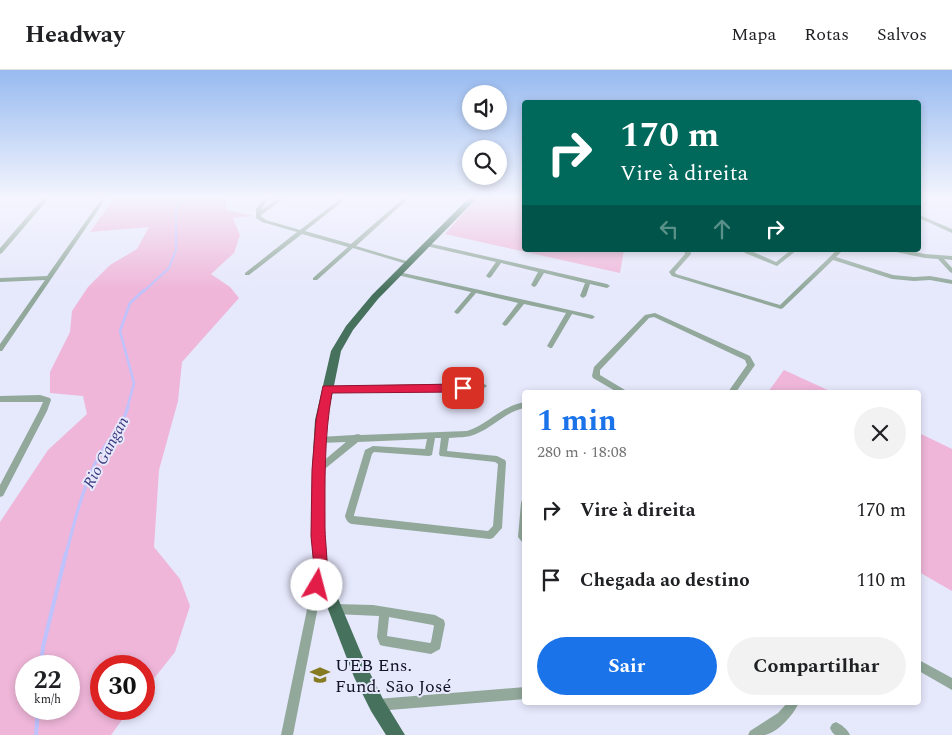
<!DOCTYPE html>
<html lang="pt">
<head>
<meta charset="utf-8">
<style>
  body { margin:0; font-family:Spectral,serif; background:#f2f2f2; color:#202124; height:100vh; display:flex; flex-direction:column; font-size:19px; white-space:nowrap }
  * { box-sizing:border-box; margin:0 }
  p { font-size:16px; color:#757577 }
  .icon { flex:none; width:28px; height:28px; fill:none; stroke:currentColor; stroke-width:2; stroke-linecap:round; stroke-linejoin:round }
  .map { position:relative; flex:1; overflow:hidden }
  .panel { position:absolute; left:522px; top:320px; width:399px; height:315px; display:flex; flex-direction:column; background:#fff; border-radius:5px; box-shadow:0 2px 8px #0003 }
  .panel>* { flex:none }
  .hud { position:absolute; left:522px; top:30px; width:399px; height:152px; border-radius:5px; box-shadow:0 2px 8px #0003; background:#00695c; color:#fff; overflow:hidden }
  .buttons { position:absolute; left:462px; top:15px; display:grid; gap:10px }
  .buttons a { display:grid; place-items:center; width:45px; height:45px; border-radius:50%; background:#fff; box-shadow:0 2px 8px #0003; font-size:25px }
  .speed { position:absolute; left:15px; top:585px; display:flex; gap:10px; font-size:25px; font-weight:700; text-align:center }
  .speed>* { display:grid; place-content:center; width:65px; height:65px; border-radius:50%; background:#fff; box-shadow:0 2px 8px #0003; line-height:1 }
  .speed small { font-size:12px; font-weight:400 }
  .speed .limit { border:8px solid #d22; background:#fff; color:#111 }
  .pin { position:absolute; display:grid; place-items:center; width:42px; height:42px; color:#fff; margin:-21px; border-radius:10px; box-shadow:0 2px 8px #0006 }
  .me { position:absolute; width:55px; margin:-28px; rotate:8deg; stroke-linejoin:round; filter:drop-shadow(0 0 4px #0008) }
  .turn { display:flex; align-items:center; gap:18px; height:105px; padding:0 15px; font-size:22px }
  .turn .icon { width:65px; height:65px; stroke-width:2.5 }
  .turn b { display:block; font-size:35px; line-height:42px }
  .lanes { display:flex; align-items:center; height:48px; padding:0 15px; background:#0003; justify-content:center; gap:25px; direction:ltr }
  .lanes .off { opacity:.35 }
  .round { display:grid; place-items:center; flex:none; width:52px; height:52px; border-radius:26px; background:#f2f2f2 }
  .headline { display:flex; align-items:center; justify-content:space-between; height:85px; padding:0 15px }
  h1 { font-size:30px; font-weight:700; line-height:38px; color:#1a73e8 }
  .primary-button { display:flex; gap:10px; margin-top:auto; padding:10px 15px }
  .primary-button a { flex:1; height:58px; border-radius:30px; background:#1a73e8; color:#fff; font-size:20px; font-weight:700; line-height:58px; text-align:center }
  .primary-button a+a { background:#f2f2f2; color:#202124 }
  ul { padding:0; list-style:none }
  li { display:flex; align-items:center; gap:15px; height:70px; padding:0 15px }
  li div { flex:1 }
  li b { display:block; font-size:19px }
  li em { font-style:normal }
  header { display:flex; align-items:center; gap:30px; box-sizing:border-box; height:70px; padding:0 25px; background:#fff; border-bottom:1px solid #e0e0e0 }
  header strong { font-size:24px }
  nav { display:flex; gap:28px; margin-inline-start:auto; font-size:18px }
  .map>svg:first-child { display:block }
  .green { fill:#efb6d9; fill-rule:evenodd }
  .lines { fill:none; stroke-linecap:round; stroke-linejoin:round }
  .stream-far3 { stroke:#bec2fd; stroke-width:2 }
  .stream-far2 { stroke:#bec2fd; stroke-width:2.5 }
  .stream-far1 { stroke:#bec2fd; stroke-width:3 }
  .stream { stroke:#bec2fd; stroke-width:4 }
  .minor { fill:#91a89b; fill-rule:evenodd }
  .tertiary { fill:#91a89b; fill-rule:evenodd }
  .primary { fill:#46715c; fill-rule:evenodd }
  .route { fill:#e11d48; stroke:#92132f }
  .labels { text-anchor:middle; stroke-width:4; stroke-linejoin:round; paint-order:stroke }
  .water-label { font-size:16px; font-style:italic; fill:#3c397e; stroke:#e6e8fc }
  .near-poi-label { font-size:18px; fill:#131425; stroke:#e6e8fc; text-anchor:start }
</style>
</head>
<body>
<header>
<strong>Headway</strong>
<nav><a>Mapa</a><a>Rotas</a><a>Salvos</a></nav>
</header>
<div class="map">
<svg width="952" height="665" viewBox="0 0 952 665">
  <rect width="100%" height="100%" fill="#e6e8fc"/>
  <!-- green -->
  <g class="green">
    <path d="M 115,127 L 226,127 L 226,140 L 253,146 L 233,148 L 240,165 L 234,183 L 211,204 L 230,217 L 239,228 L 182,292 L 178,331 L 159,400 L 154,477 L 180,509 L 190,536 L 175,582 L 144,621 L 144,596 L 101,596 L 101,639 L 130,639 L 111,665 L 0,665 L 0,452 L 48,380 L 87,344 L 83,326 L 50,323 L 50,302 L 70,262 L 72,241 L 88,217 L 110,195 L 137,179 L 149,157 L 90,162 ZM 69,596 L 69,639 L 26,639 L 26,596 Z"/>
    <polygon points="478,127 525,127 525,180 624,180 620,203 445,164"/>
    <polygon points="784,300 832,322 768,322"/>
    <polygon points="919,363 952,379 952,521 919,502"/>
  </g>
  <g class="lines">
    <!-- stream-far3 -->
    <polyline class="stream-far3" points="143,222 169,198 176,180 176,141 182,127"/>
    <!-- stream-far2 -->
    <polyline class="stream-far2" points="127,339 134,313 120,261 130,233 144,220"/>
    <!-- stream-far1 -->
    <path class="stream-far1" d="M 66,484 C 75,450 83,415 100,384 C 109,368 123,356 128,337"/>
    <!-- stream -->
    <g class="stream">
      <polyline points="41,596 43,577 66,483"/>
      <polyline points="36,665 38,639"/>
    </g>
    <!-- minor -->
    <g class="minor">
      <polygon points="44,127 92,127 90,128 46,129 44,129"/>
      <polygon points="103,127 107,127 2,281 0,281 0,274 45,210 0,212 0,208 47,206"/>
      <polygon points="265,127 269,127 261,140 281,127 286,127 261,145 261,146 266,150 300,160 343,127 348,127 305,161 351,174 405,127 410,127 356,176 413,193 410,195 353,178 317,210 313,210 313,208 348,177 302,164 249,205 245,205 245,203 297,162 262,152 256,148 256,139"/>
      <polygon points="919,145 952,159 952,163 919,148"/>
      <polygon points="428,173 607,214 610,216 607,218 590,214 586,226 583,228 580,226 585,213 544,203 536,216 534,217 531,215 538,202 501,193 491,207 489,208 486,206 496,192 426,176 425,175"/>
      <polygon points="684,180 690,180 691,184 675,202 676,204 780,235 837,180 843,180 836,187 893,205 914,207 930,206 952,210 952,214 930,210 914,211 892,209 833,190 783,238 781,239 672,206 669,202 685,184"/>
      <polygon points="743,180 749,180 776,192 791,180 797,180 777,196 745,183"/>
      <polygon points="893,180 904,180 925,184 952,186 952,190 944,189 952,198 952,203 950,202 938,189 925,188 896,182"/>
      <polygon points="399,202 592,245 595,247 592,249 572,244 552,278 550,278 547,276 566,243 524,234 507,255 505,256 502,254 518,233 476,223 459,243 457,244 454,242 471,222 397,205 397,203"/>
      <polygon points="655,243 750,286 755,295 736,322 728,322 747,295 745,290 654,247 649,248 600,300 600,305 625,320 625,322 617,322 593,308 592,306 594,297 645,245"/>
      <polygon points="483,313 487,316 483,319 327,322 323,319 327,316"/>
      <polygon points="40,325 50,328 51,330 47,341 3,426 0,427 0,415 39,341 43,332 0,332 0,326"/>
      <path d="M 525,332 L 525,338 C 506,341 494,357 476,364 C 467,368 458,367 449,368 L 447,381 L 497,386 L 505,390 L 506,392 L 502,458 L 493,468 L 490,469 L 352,454 C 348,453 346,450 345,446 L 365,380 L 373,376 L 425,379 L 427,369 L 358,372 L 321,402 L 318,403 L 315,402 L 314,400 L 315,398 L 346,372 L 320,373 L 317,372 L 316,370 L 317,368 L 320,367 L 354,365 L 358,364 L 361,365 L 467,361 C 489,354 501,336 525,332 ZM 435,368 L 441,368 L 439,384 L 440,386 L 495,392 L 498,394 L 493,456 L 488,461 L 354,446 L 354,445 L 372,384 L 374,382 L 429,386 L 432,385 Z"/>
      <polygon points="525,429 525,473 522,472 518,467 521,433 522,430"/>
      <polygon points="320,496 323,498 325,501 293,665 281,665 315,501 317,498"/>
      <path d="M 335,534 L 373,535 L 435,545 L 444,550 L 445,554 L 440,579 L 431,584 L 384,576 L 380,575 L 377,567 L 379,546 L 335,544 L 331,543 L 330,539 L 331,535 ZM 389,547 L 433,555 L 434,556 L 431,572 L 430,573 L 387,566 Z"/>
      <polygon points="919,590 952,608 952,620 919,601"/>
      <polygon points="525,617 525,629 377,641 373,639 371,635 373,631 377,629"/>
      <path d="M 788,632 L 799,632 C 794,645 778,662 765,665 C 760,665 753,665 748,665 L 750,661 L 778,643 Z"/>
      <path d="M 836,652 C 842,655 847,659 850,665 L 835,665 L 832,662 L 830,658 L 832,654 Z"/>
    </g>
    <!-- tertiary -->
    <polygon class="tertiary" points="44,127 50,127 2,183 0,184 0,178"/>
    <!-- primary -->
    <polygon class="primary" points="470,127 478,127 378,229 353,260 341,281 327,350 324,400 325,466 328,497 337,526 366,595 383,629 405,665 386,665 371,641 354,607 323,526 314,497 311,466 312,400 315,350 331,281 346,256 372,225"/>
  </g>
  <!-- sky -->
  <linearGradient id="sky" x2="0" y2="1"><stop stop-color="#97baf0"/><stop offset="0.58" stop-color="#f4f5fe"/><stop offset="1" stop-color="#f4f5fe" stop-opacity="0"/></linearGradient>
  <rect width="952" height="220" fill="url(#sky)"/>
  <!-- route -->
  <path class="route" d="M 463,314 L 468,318 L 463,322 L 332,323 C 324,367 325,412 325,456 C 325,479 331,499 322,521 L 317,523 L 312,521 L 309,515 L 314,497 L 311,466 L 312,400 L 316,350 L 323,316 Z"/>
  <!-- icons -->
  <defs>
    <symbol id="school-bare" viewBox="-9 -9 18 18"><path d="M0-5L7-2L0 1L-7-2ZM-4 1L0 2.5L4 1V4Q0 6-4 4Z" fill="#877b21" stroke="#e6e8fc" stroke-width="2.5" paint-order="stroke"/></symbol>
  </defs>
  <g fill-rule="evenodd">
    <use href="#school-bare" x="306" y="591" width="28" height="28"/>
  </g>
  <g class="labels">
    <!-- water labels -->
    <g class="water-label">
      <text transform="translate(105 382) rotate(-62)" y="6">Rio Gangan</text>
    </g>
    <!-- near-poi labels -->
    <g class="near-poi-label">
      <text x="335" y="601">UEB Ens.<tspan x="335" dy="21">Fund. São José</tspan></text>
    </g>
  </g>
</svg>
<div class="buttons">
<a><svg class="icon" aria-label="sound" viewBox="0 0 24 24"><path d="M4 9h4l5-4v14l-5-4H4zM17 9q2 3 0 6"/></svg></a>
<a><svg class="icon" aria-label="search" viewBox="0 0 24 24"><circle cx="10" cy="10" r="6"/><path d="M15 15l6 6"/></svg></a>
</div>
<div class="speed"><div>22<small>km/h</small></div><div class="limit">30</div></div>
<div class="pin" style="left:463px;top:318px;background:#d93025"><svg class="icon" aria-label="arrive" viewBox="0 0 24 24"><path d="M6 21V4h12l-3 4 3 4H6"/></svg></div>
<svg class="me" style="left:317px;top:515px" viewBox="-20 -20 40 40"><circle r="19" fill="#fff"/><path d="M0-13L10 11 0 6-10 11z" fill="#e11d48"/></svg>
<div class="hud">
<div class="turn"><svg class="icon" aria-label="right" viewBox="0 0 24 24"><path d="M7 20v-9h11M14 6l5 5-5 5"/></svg><div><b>170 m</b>Vire à direita</div></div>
<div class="lanes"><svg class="icon off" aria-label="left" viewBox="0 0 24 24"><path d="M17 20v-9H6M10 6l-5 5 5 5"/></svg><svg class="icon off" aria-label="ahead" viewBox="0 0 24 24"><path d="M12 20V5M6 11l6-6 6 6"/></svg><svg class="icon" aria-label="right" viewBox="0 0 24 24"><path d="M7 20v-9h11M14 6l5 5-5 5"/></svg></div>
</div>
<section class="panel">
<div class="headline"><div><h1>1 min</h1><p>280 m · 18:08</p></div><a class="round"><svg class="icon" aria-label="close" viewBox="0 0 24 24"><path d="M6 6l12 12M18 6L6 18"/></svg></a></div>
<ul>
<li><svg class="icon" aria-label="right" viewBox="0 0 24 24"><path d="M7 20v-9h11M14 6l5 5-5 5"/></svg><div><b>Vire à direita</b></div><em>170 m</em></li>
<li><svg class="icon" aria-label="arrive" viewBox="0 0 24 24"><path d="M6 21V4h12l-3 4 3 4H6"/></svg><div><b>Chegada ao destino</b></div><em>110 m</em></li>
</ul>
<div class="primary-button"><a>Sair</a><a>Compartilhar</a></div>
</section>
</div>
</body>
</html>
